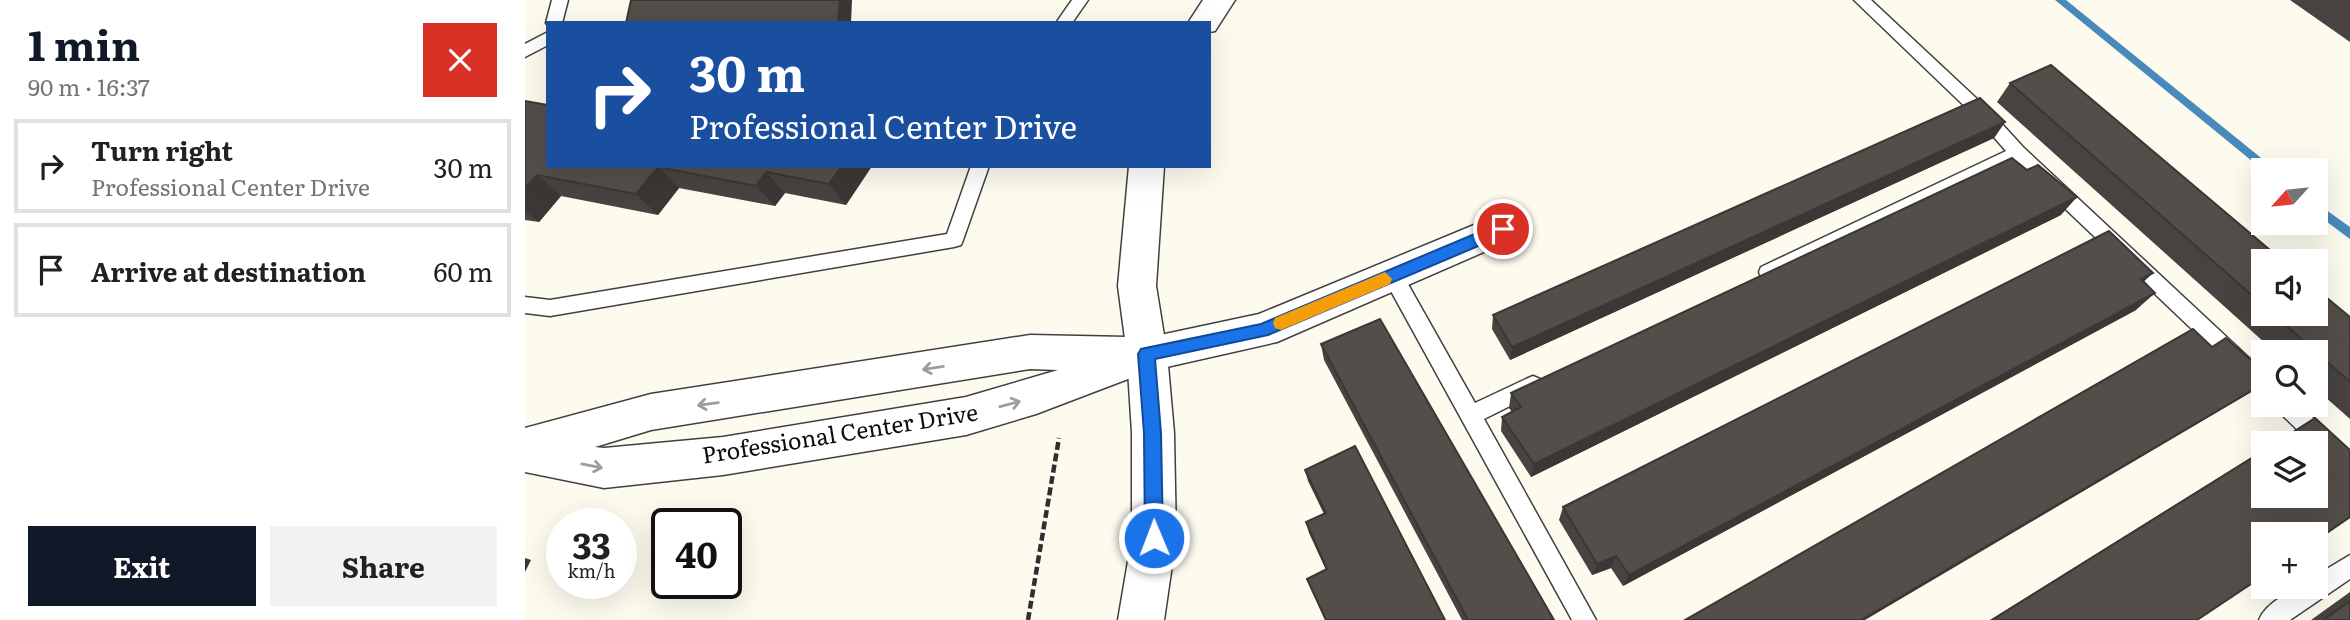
<!DOCTYPE html>
<html lang="en">
<head>
<meta charset="utf-8">
<style>
  body { margin:0; font-family:Literata,serif; background:#f2f2f2; color:#202124; height:100vh; display:flex; flex-direction:column; font-size:26px; white-space:nowrap }
  * { box-sizing:border-box; margin:0 }
  p { font-size:23px; color:#757577 }
  .icon { flex:none; width:38px; height:38px; fill:none; stroke:currentColor; stroke-width:2; stroke-linecap:round; stroke-linejoin:round }
  .map { position:relative; flex:1; overflow:hidden }
  .sheet { display:flex; flex-direction:column; background:#fff; width:525px }
  .sheet>* { flex:none }
  .banner { position:absolute; left:21px; top:21px; width:665px; height:147px; border-radius:0px; box-shadow:0 7px 28px #0002; background:#1a4fa0; color:#fff; overflow:hidden }
  .needle { width:46px; rotate:243deg }
  .tools { position:absolute; left:1726px; top:158px; display:grid; gap:14px }
  .tools a { display:grid; place-items:center; width:77px; height:77px; border-radius:0px; background:#fff; box-shadow:0 7px 28px #0002; font-size:35px }
  .speed { position:absolute; left:21px; top:508px; display:flex; gap:14px; font-size:35px; font-weight:700; text-align:center }
  .speed>* { display:grid; place-content:center; width:91px; height:91px; border-radius:50%; background:#fff; box-shadow:0 7px 28px #0002; line-height:1 }
  .speed small { font-size:18px; font-weight:400 }
  .speed .limit { border:4px solid #111; border-radius:10px; background:#fff; color:#111 }
  .pin { position:absolute; display:grid; place-items:center; width:60px; height:60px; color:#fff; margin:-30px; border:4px solid #fff; border-radius:50%; box-shadow:0 2px 7px #0007 }
  .me { position:absolute; width:77px; margin:-38px; rotate:359deg; stroke-linejoin:round; filter:drop-shadow(0 0 5px #0008) }
  .turn { display:flex; align-items:center; gap:24px; height:147px; padding:0 28px; font-size:32px }
  .turn .icon { width:91px; height:91px; stroke-width:2.5 }
  .turn b { display:block; font-size:49px; line-height:60px }
  .round { display:grid; place-items:center; flex:none; width:74px; height:74px; border-radius:0px; background:#f2f2f2 }
  .head { display:flex; align-items:center; justify-content:space-between; height:119px; padding:0 28px }
  h1 { font-size:42px; font-weight:700; line-height:52px; color:#111827 }
  .cta { display:flex; gap:14px; margin-top:auto; padding:14px 28px }
  .cta a { flex:1; height:80px; border-radius:0px; background:#111827; color:#fff; font-size:28px; font-weight:700; line-height:80px; text-align:center }
  .cta a+a { background:#f2f2f2; color:#202124 }
  ul { padding:0; list-style:none }
  li { display:flex; align-items:center; gap:21px; height:94px; margin:0 14px 10px; padding:0 14px; border:4px solid #e0e0e0; border-radius:0px }
  li div { flex:1 }
  li b { display:block; font-size:26px }
  li em { font-style:normal }
  main { display:flex; flex:1; min-height:0 }
  .map>svg:first-child { display:block }
  .lines { fill:none; stroke-linecap:round; stroke-linejoin:round }
  .stream { fill:#498abc; fill-rule:evenodd }
  .service-casing { stroke:#404040; stroke-width:3 }
  .minor-casing { stroke:#404040; stroke-width:3 }
  .tertiary-casing { stroke:#404040; stroke-width:3 }
  .path { stroke:#2f2f2f; stroke-width:4.5; stroke-dasharray:8 3.5; stroke-linecap:butt }
  .service { fill:#fff; fill-rule:evenodd }
  .minor { fill:#fff; fill-rule:evenodd }
  .tertiary { fill:#fff; fill-rule:evenodd }
  .wall { fill:#484340 }
  .shaded-wall { fill:#3b3734 }
  .building { fill:#544e4a; stroke:#3b3734; stroke-width:2 }
  .oneway { stroke:#9e9e9e }
  .route { fill:#1a73e8; stroke:#114b97; stroke-width:2 }
  .slow { fill:#f59e0b }
  .labels { text-anchor:middle; stroke-width:7; stroke-linejoin:round; paint-order:stroke }
  .street-label { font-size:23px; fill:#0d0d0d; stroke:#fff }
</style>
</head>
<body>
<main>
<section class="sheet">
<div class="head"><div><h1>1 min</h1><p>90 m · 16:37</p></div><a class="round" style="background:#d93025;color:#fff"><svg class="icon" aria-label="close" viewBox="0 0 24 24"><path d="M6 6l12 12M18 6L6 18"/></svg></a></div>
<ul>
<li><svg class="icon" aria-label="right" viewBox="0 0 24 24"><path d="M7 20v-9h11M14 6l5 5-5 5"/></svg><div><b>Turn right</b><p>Professional Center Drive</p></div><em>30 m</em></li>
<li><svg class="icon" aria-label="arrive" viewBox="0 0 24 24"><path d="M6 21V4h12l-3 4 3 4H6"/></svg><div><b>Arrive at destination</b></div><em>60 m</em></li>
</ul>
<div class="cta"><a>Exit</a><a>Share</a></div>
</section>
<div class="map">
<svg width="1825" height="620" viewBox="0 0 1825 620">
  <rect width="100%" height="100%" fill="#fdfbee"/>
  <g class="lines">
    <!-- stream -->
    <g class="stream">
      <polygon points="1530,0 1541,0 1751,170 1738,170"/>
      <polygon points="1790,202 1825,227 1825,239 1790,213"/>
    </g>
    <defs>
      <g id="service">
        <polygon points="27,0 43,0 37,23 23,23 23,26 21,23"/>
        <polygon points="547,0 563,0 547,23 531,23"/>
        <polygon points="1329,0 1346,0 1466,112 1499,148 1738,371 1738,393 1731,390 1491,162 1250,277 1243,280 1236,277 1234,272 1236,267 1481,151 1454,120"/>
        <polygon points="23,32 23,45 0,57 0,44"/>
        <polygon points="446,166 464,166 438,240 436,245 429,247 25,316 0,313 0,297 25,300 422,234"/>
        <polygon points="868,268 875,270 950,403 1001,379 1008,376 1015,379 1018,385 1015,391 959,419 1071,620 1047,620 861,282 859,276 861,270"/>
        <polygon points="1749,404 1773,404 1825,452 1825,476 1818,473 1790,447 1790,443 1786,443 1752,410"/>
        <path d="M 1825,555 L 1825,579 L 1765,620 L 1734,620 C 1741,602 1771,586 1790,586 L 1790,576 Z"/>
      </g>
      <path id="minor" d="M 978,213 L 991,218 L 996,228 L 991,238 L 752,342 L 624,371 L 511,414 L 441,435 L 198,475 L 79,488 L 0,472 L 0,428 L 126,394 L 505,335 L 602,337 L 612,340 L 734,314 ZM 505,369 L 533,370 L 441,397 L 198,437 L 79,448 L 70,447 L 126,430 Z"/>
      <g id="tertiary">
        <polygon points="678,0 710,0 690,31 684,32 684,23 663,23"/>
        <polygon points="604,166 639,166 631,286 642,354 649,433 651,538 639,620 593,620 607,538 607,433 602,354 593,286"/>
      </g>
    </defs>
    <!-- service casing -->
    <use href="#service" class="service-casing"/>
    <!-- minor casing -->
    <use href="#minor" class="minor-casing"/>
    <!-- tertiary casing -->
    <use href="#tertiary" class="tertiary-casing"/>
    <!-- path -->
    <polyline class="path" points="503,620 534,438"/>
    <!-- service -->
    <use href="#service" class="service"/>
    <!-- minor -->
    <use href="#minor" class="minor"/>
    <!-- tertiary -->
    <use href="#tertiary" class="tertiary"/>
  </g>
  <!-- wall -->
  <g class="wall">
    <polygon points="1765,0 1825,0 1825,42"/>
    <polygon points="1485,83 1738,261 1738,313 1790,313 1825,317 1825,419 1790,388 1790,352 1750,352 1472,102"/>
    <polygon points="0,101 23,166 347,166 321,205 260,193 250,206 154,188 133,215 36,196 14,222 0,220"/>
    <polygon points="1480,122 1469,138 985,360 967,329 968,315"/>
    <polygon points="1536,215 1006,477 976,431 977,417 987,412 984,408 986,393"/>
    <polygon points="1618,282 1611,310 1098,586 1086,568 1067,575 1034,520 1038,507"/>
    <polygon points="796,344 1029,620 937,620 799,360"/>
    <polygon points="1790,418 1825,450 1825,517 1790,541 1790,534 1738,534 1738,576 1672,620 1465,620 1738,450 1738,495 1790,495 1790,443 1750,443"/>
    <polygon points="780,470 920,620 800,620 782,579 801,570 784,533 781,522 799,514 783,481"/>
    <polygon points="1825,592 1825,620 1786,620"/>
  </g>
  <!-- shaded-wall -->
  <g class="shaded-wall">
    <polygon points="315,0 327,0 326,23 313,23"/>
    <polygon points="1480,122 1469,138 985,360 987,347"/>
    <polygon points="317,166 347,166 321,205 304,184"/>
    <polygon points="133,167 154,188 133,215 111,194"/>
    <polygon points="241,172 260,193 250,206 231,186"/>
    <polygon points="12,175 36,196 14,222 0,211 0,188"/>
    <polygon points="1552,197 1536,215 1006,477 1009,464"/>
    <polygon points="1628,273 1610,290 1616,279"/>
    <polygon points="1630,293 1611,310 1098,586 1104,575"/>
    <polygon points="1738,384 1723,394 1340,620 1336,620"/>
    <polygon points="1091,556 1086,568 1067,575 1072,564"/>
    <polygon points="0,558 6,560 0,572"/>
  </g>
  <!-- building -->
  <g class="building">
    <polygon points="106,0 315,0 313,23 101,23"/>
    <polygon points="1526,65 1758,261 1738,261 1738,305 1485,83"/>
    <polygon points="1455,98 1480,122 987,347 968,315"/>
    <polygon points="0,101 23,105 23,166 317,166 304,184 241,172 231,186 133,167 111,194 12,175 0,188"/>
    <polygon points="1487,158 1502,170 1513,165 1552,197 1009,464 977,417 996,407 986,393"/>
    <polygon points="1584,231 1628,273 1616,279 1630,293 1104,575 1091,556 1072,564 1038,507"/>
    <polygon points="1790,288 1825,317 1825,382 1747,313 1790,313"/>
    <polygon points="855,319 1029,620 943,620 796,344"/>
    <polygon points="1668,329 1687,347 1701,338 1738,371 1738,384 1336,620 1160,620"/>
    <polygon points="1790,418 1825,450 1825,517 1790,541 1790,534 1738,534 1738,576 1672,620 1467,620 1738,451 1738,495 1790,495 1790,443 1751,443"/>
    <polygon points="830,446 920,620 801,620 782,579 802,569 781,522 801,513 780,470"/>
    <polygon points="1825,601 1825,620 1798,620"/>
  </g>
  <!-- one-way arrows -->
  <defs><path id="oneway-shaft" d="M-6 0H5M1.5-3L5.5 0L1.5 3" fill="none" stroke-width="1.6" stroke-linecap="round" stroke-linejoin="round" transform="scale(1.75)"/></defs>
  <g class="oneway">
    <use href="#oneway-shaft" transform="translate(408 368) rotate(171)"/>
    <use href="#oneway-shaft" transform="translate(183 404) rotate(172)"/>
    <use href="#oneway-shaft" transform="translate(485 404) rotate(-15)"/>
    <use href="#oneway-shaft" transform="translate(67 466) rotate(11)"/>
  </g>
  <!-- route -->
  <polygon class="route" points="978,222 984,224 986,229 984,233 743,335 630,359 636,433 638,538 635,545 629,547 622,545 620,538 619,433 613,354 616,349 736,324"/>
  <!-- slow -->
  <polygon class="slow" points="860,272 867,279 865,284 756,330 750,328 748,323 750,318"/>
  <g class="labels">
    <!-- street labels -->
    <g class="street-label">
      <text transform="translate(315 434) rotate(-9)" y="8">Professional Center Drive</text>
    </g>
  </g>
</svg>
<div class="tools">
<a><svg class="needle" viewBox="-14 -14 28 28"><path d="M0-13l5 13h-10z" fill="#e53935"/><path d="M0 13l5-13h-10z" fill="#757577"/></svg></a>
<a><svg class="icon" aria-label="sound" viewBox="0 0 24 24"><path d="M4 9h4l5-4v14l-5-4H4zM17 9q2 3 0 6"/></svg></a>
<a><svg class="icon" aria-label="search" viewBox="0 0 24 24"><circle cx="10" cy="10" r="6"/><path d="M15 15l6 6"/></svg></a>
<a><svg class="icon" aria-label="layers" viewBox="0 0 24 24"><path d="M12 4l9 5-9 5-9-5zM3 14l9 5 9-5"/></svg></a>
<a>+</a>
</div>
<div class="speed"><div>33<small>km/h</small></div><div class="limit">40</div></div>
<div class="pin" style="left:978px;top:229px;background:#d93025"><svg class="icon" aria-label="arrive" viewBox="0 0 24 24"><path d="M6 21V4h12l-3 4 3 4H6"/></svg></div>
<svg class="me" style="left:629px;top:538px" viewBox="-20 -20 40 40"><circle r="17" fill="#1a73e8" stroke="#fff" stroke-width="3"/><path d="M0-11L8 9 0 5-8 9z" fill="#fff"/></svg>
<div class="banner">
<div class="turn"><svg class="icon" aria-label="right" viewBox="0 0 24 24"><path d="M7 20v-9h11M14 6l5 5-5 5"/></svg><div><b>30 m</b>Professional Center Drive</div></div>
</div>
</div>
</main>
</body>
</html>
